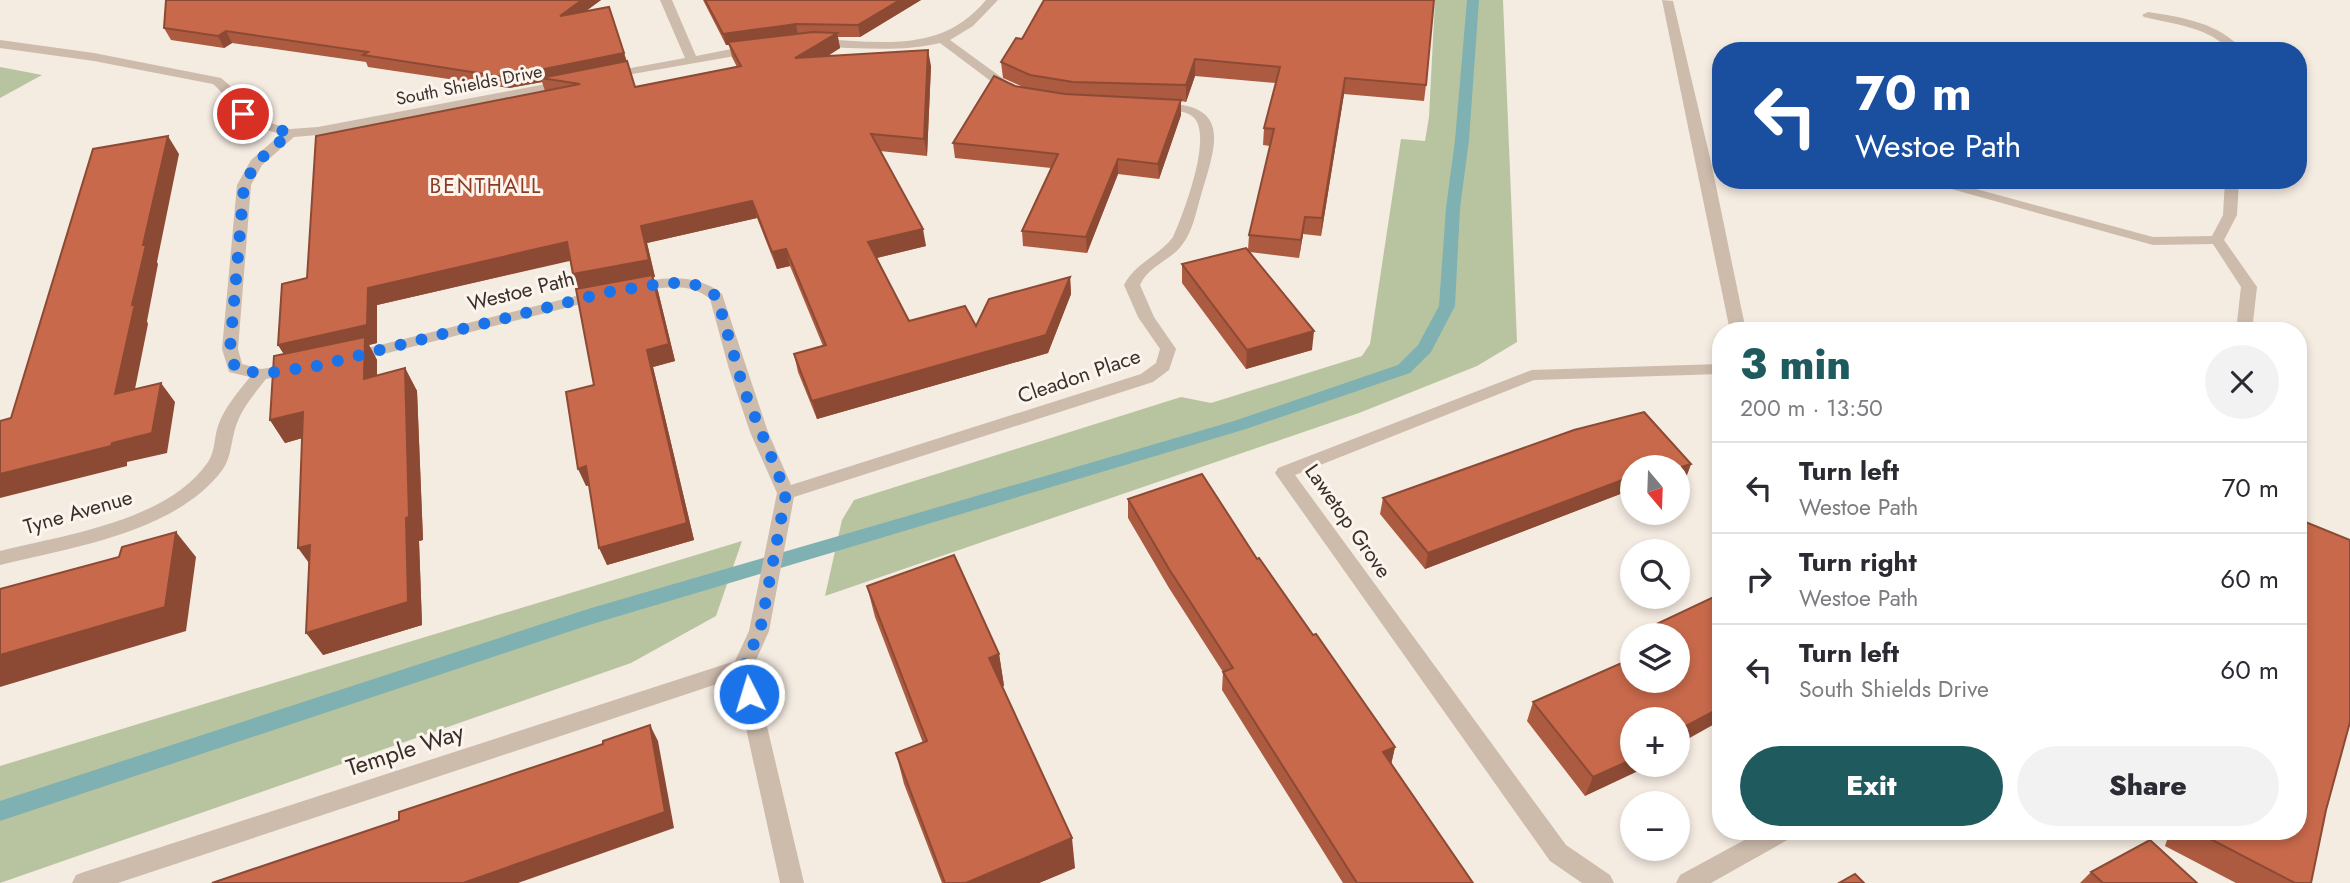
<!DOCTYPE html>
<html lang="en">
<head>
<meta charset="utf-8">
<style>
  body { margin:0; font-family:Jost,sans-serif; background:#f2f2f3; color:#2b2b33; height:100vh; display:flex; flex-direction:column; font-size:26px; white-space:nowrap }
  * { box-sizing:border-box; margin:0 }
  p { font-size:23px; color:#7c7c81 }
  .icon { flex:none; width:38px; height:38px; fill:none; stroke:currentColor; stroke-width:2; stroke-linecap:round; stroke-linejoin:round }
  .map { position:relative; flex:1; overflow:hidden }
  .details { position:absolute; left:1712px; top:322px; width:595px; height:518px; display:flex; flex-direction:column; background:#fff; border-radius:28px; box-shadow:0 4px 10px #0003 }
  .details>* { flex:none }
  .hud { position:absolute; left:1712px; top:42px; width:595px; height:147px; border-radius:28px; box-shadow:0 4px 10px #0003; background:#1a4fa0; color:#fff; overflow:hidden }
  .needle { width:46px; rotate:161deg }
  .fabs { position:absolute; left:1620px; top:455px; display:grid; gap:14px }
  .fabs a { display:grid; place-items:center; width:70px; height:70px; border-radius:50%; background:#fff; box-shadow:0 4px 10px #0003; font-size:35px }
  .pin { position:absolute; display:grid; place-items:center; width:60px; height:60px; color:#fff; margin:-30px; border:4px solid #fff; border-radius:50%; box-shadow:0 2px 7px #0007 }
  .me { position:absolute; width:77px; margin:-38px; rotate:355deg; stroke-linejoin:round; filter:drop-shadow(0 0 5px #0008) }
  .turn { display:flex; align-items:center; gap:24px; height:147px; padding:0 28px; font-size:32px }
  .turn .icon { width:91px; height:91px; stroke-width:2.5 }
  .turn b { display:block; font-size:49px; line-height:60px }
  .round { display:grid; place-items:center; flex:none; width:74px; height:74px; border-radius:37px; background:#f2f2f3 }
  .overview { display:flex; align-items:center; justify-content:space-between; height:119px; padding:0 28px }
  h1 { font-size:42px; font-weight:800; line-height:52px; color:#1f5a5e }
  .primary-button { display:flex; gap:14px; margin-top:auto; padding:14px 28px }
  .primary-button a { flex:1; height:80px; border-radius:42px; background:#1f5a5e; color:#fff; font-size:28px; font-weight:800; line-height:80px; text-align:center }
  .primary-button a+a { background:#f2f2f3; color:#2b2b33 }
  ul { padding:0; list-style:none }
  li { display:flex; align-items:center; gap:21px; height:91px; padding:0 28px; border-top:2px solid #e1e1e2 }
  li div { flex:1 }
  li b { display:block; font-size:26px }
  li em { font-style:normal }
  .map>svg:first-child { display:block }
  .green { fill:#b8c4a0 }
  .lines { fill:none; stroke-linecap:round; stroke-linejoin:round }
  .stream { fill:#7fb0b2; fill-rule:evenodd }
  .minor { fill:#cdbbac; fill-rule:evenodd }
  .wall { fill:#ac5a40 }
  .shaded-wall { fill:#8c4a34 }
  .building { fill:#c8694b; stroke:#8c4a34; stroke-width:2 }
  .route { stroke:#1a73e8; stroke-width:12; stroke-dasharray:0 21.6 }
  .labels { text-anchor:middle; stroke-width:6; stroke-linejoin:round; paint-order:stroke }
  .far-street-label { font-size:18px; fill:#3b302b; stroke:#fbf5ee }
  .far-quarter-label { font-size:21px; letter-spacing:2px; fill:#8c3b22; stroke:#fbf5ee }
  .street-label { font-size:21px; fill:#3b302b; stroke:#fbf5ee }
  .near-street-label { font-size:24px; fill:#3b302b; stroke:#fbf5ee }
</style>
</head>
<body>
<div class="map">
<svg width="2350" height="883" viewBox="0 0 2350 883">
  <rect width="100%" height="100%" fill="#f4ebe1"/>
  <!-- green -->
  <g class="green">
    <polygon points="1435,0 1503,0 1517,342 1477,366 1359,413 825,596 842,520 854,500 1181,397 1211,403 1362,356 1370,344 1401,139 1425,141 1429,117"/>
    <polygon points="0,67 42,75 0,98"/>
    <polygon points="742,541 716,616 631,663 0,883 0,766"/>
  </g>
  <g class="lines">
    <!-- stream -->
    <polygon class="stream" points="1467,0 1479,0 1469,140 1460,208 1455,306 1431,352 1410,373 1246,429 589,625 0,821 0,801 588,609 1234,421 1398,365 1418,345 1439,306 1446,208 1455,140"/>
    <!-- minor -->
    <g class="minor">
      <polygon points="660,0 672,0 696,56 752,45 758,49 752,53 604,79 604,73 685,58"/>
      <path d="M 986,0 L 998,0 L 973,26 L 950,40 L 1016,88 L 1016,94 L 1008,94 L 940,43 C 899,53 856,47 815,47 L 809,43 L 815,39 C 878,41 941,55 986,0 Z"/>
      <polygon points="1662,0 1673,1 1711,162 1746,331 1730,331"/>
      <path d="M 2148,12 C 2181,17 2221,23 2243,51 L 2230,51 C 2210,27 2173,24 2144,17 L 2142,15 Z"/>
      <path d="M 0,40 L 94,53 L 221,78 L 234,89 L 248,111 L 267,122 L 290,129 L 318,127 L 567,80 L 573,84 L 567,88 L 318,135 L 294,137 L 262,165 L 251,185 L 238,349 L 242,364 L 261,369 L 297,364 L 305,369 L 303,373 L 266,379 C 255,393 243,407 237,423 C 231,438 232,456 223,469 C 176,533 72,547 0,565 L 0,551 C 64,535 168,521 208,462 C 215,452 214,438 218,426 C 224,408 238,392 250,377 L 229,372 L 222,349 L 237,185 L 251,160 L 281,134 C 267,130 248,127 238,116 C 228,106 225,94 213,84 L 94,61 L 0,48 Z"/>
      <path d="M 1158,103 C 1232,103 1217,142 1201,195 C 1196,212 1193,231 1182,245 C 1170,261 1148,266 1140,285 L 1154,317 L 1176,349 L 1169,370 L 1153,382 L 794,497 L 769,631 L 753,667 L 804,883 L 780,883 L 735,678 L 118,883 L 72,883 L 76,875 L 84,872 L 735,661 L 749,631 L 777,493 L 750,432 L 729,369 L 710,299 C 688,281 660,288 634,293 L 626,288 L 629,285 C 660,277 696,272 722,294 L 768,432 L 791,485 L 1141,374 L 1156,363 L 1160,349 L 1138,317 L 1124,285 C 1135,263 1159,256 1173,237 C 1183,215 1215,132 1192,116 C 1181,108 1166,112 1153,110 L 1152,107 Z"/>
      <polygon points="1919,180 1943,180 2153,237 2212,236 2223,215 2225,180 2239,180 2237,215 2224,240 2257,287 2252,331 2236,331 2241,287 2213,244 2153,245"/>
      <polygon points="600,290 608,295 605,298 352,362 344,357 352,352"/>
      <polygon points="1720,364 1720,374 1534,380 1295,475 1566,845 1610,875 1614,883 1582,883 1550,861 1275,473 1278,468 1532,370"/>
      <polygon points="1761,831 1794,831 1791,838 1711,883 1676,883 1680,875"/>
    </g>
  </g>
  <!-- wall -->
  <g class="wall">
    <polygon points="601,0 586,11 609,7 635,87 737,67 732,57 729,45 726,45 703,0 921,0 860,37 838,37 840,48 828,56 931,66 927,156 880,151 926,246 877,258 909,321 976,326 1070,277 1071,294 1048,353 817,419 798,372 794,354 823,346 790,266 777,269 757,218 647,243 655,277 653,277 658,291 675,361 653,367 694,540 607,565 589,485 586,486 594,385 579,289 573,274 571,260 377,305 377,343 369,345 377,360 377,376 405,368 417,391 423,540 419,541 422,625 323,655 309,563 302,438 285,443 270,420 284,354 278,345 307,278 545,91 542,82 509,88 368,67 366,62 232,43 224,48 171,40 164,28"/>
    <polygon points="1044,0 1426,85 1424,101 1344,94 1321,236 1303,234 1299,258 1250,252 1312,350 1246,369 1182,283 1182,264 1248,250 1249,235 1270,146 1263,145 1264,128 1276,83 1195,76 1186,102 1181,101 1181,115 1159,179 1118,174 1087,253 1023,246 1022,231 1051,168 955,158 953,143 1015,86 1023,87 1003,78 1001,62 1022,39"/>
    <polygon points="1644,412 1691,464 1685,480 1678,482 1678,467 1633,467 1633,494 1631,495 1628,491 1425,569 1380,514 1383,498 1574,430"/>
    <polygon points="1128,499 1257,559 1395,747 1391,764 1473,883 1343,883 1222,690 1223,672 1169,588 1128,518"/>
    <polygon points="867,586 999,654 1004,686 1002,686 1075,868 1039,883 942,883 904,784 896,753 923,743 875,617"/>
    <polygon points="1720,594 1686,740 1680,751 1678,752 1678,719 1585,796 1527,721 1533,702 1633,681 1678,635 1645,635 1648,628"/>
    <polygon points="2326,810 2311,883 2236,883 2165,846 2170,831 2298,831"/>
    <polygon points="2091,872 2197,883 2080,883"/>
  </g>
  <!-- shaded-wall -->
  <g class="shaded-wall">
    <polygon points="582,0 601,0 564,27 560,16"/>
    <polygon points="900,0 921,0 860,37 858,25"/>
    <polygon points="796,24 798,36 728,42 729,45 726,45 723,34"/>
    <polygon points="226,31 232,43 224,48 218,36"/>
    <polygon points="837,33 840,48 798,74 795,58"/>
    <polygon points="928,50 931,66 927,156 924,139"/>
    <polygon points="624,53 628,65 541,78 542,82 509,88 504,77"/>
    <polygon points="1195,59 1195,76 1186,102 1186,85"/>
    <polygon points="1345,78 1344,94 1321,236 1322,218"/>
    <polygon points="1181,100 1181,115 1159,179 1158,164"/>
    <polygon points="168,136 179,154 157,262 158,264 147,321 148,324 130,414 115,394 143,245"/>
    <polygon points="1118,159 1118,174 1087,253 1086,237"/>
    <polygon points="752,201 757,218 647,243 655,277 653,277 658,291 675,361 653,367 694,540 607,565 599,548 687,523 580,292 573,274 641,226"/>
    <polygon points="1305,217 1303,234 1299,258 1301,240"/>
    <polygon points="923,229 926,246 872,259 868,242"/>
    <polygon points="567,242 574,260 377,305 377,343 369,345 377,360 377,401 289,362 278,345 368,288"/>
    <polygon points="786,249 790,266 777,269 772,252"/>
    <polygon points="1070,277 1071,294 1048,353 817,419 812,401 1046,335"/>
    <polygon points="1314,331 1312,350 1246,369 1247,350"/>
    <polygon points="405,368 417,391 423,540 419,541 422,625 323,655 306,633 406,518"/>
    <polygon points="161,383 175,402 167,453 127,462 127,466 0,498 0,474 112,443"/>
    <polygon points="303,412 317,434 285,443 270,420"/>
    <polygon points="1691,464 1685,480 1678,482 1678,468"/>
    <polygon points="586,466 594,484 586,486 578,469"/>
    <polygon points="1633,476 1628,491 1425,569 1428,553"/>
    <polygon points="176,532 196,557 186,631 0,687 0,655"/>
    <polygon points="310,545 314,570 298,548"/>
    <polygon points="999,654 1004,686 995,689 989,658"/>
    <polygon points="1720,708 1720,721 1686,740 1680,751 1678,752 1678,738 1684,727"/>
    <polygon points="650,725 658,741 674,828 518,883 463,883"/>
    <polygon points="1395,747 1391,765 1383,752"/>
    <polygon points="1633,759 1633,765 1651,765 1585,796 1593,777"/>
    <polygon points="1072,838 1075,868 1039,883 966,883"/>
  </g>
  <!-- building -->
  <g class="building">
    <polygon points="166,0 582,0 560,16 609,7 624,53 504,77 363,55 368,52 226,31 218,36 164,28"/>
    <polygon points="705,0 900,0 858,25 796,24 723,34"/>
    <polygon points="1044,0 1434,0 1426,85 1345,78 1322,218 1305,217 1301,240 1249,235 1274,129 1264,128 1280,67 1195,59 1186,85 1073,82 1030,75 1001,62 1016,38 1022,39"/>
    <polygon points="813,32 837,33 795,58 928,50 924,139 871,134 923,229 868,242 909,321 965,306 976,326 989,299 1070,277 1046,335 812,401 794,354 826,345 786,249 772,252 752,201 641,226 649,260 573,274 567,242 368,288 367,325 278,345 282,284 307,278 316,136 580,84 541,78 627,61 635,87 741,66 728,42"/>
    <polygon points="994,76 1015,86 1065,94 1181,100 1158,164 1118,159 1086,237 1022,231 1058,154 953,143"/>
    <polygon points="168,136 143,245 146,245 132,305 135,304 115,394 161,383 152,433 112,443 111,446 0,474 0,421 11,418 93,149"/>
    <polygon points="1246,248 1314,331 1247,350 1182,264"/>
    <polygon points="652,275 669,344 647,350 687,523 599,548 586,466 578,469 566,392 594,385 576,289"/>
    <polygon points="365,337 364,379 405,368 409,517 406,518 408,602 306,633 310,545 298,548 303,412 270,420 274,356"/>
    <polygon points="1644,412 1691,464 1678,468 1633,467 1633,476 1428,553 1383,498 1574,430"/>
    <polygon points="1202,474 1257,559 1259,558 1313,635 1316,634 1395,747 1383,752 1473,883 1357,883 1223,672 1233,668 1169,569 1128,499"/>
    <polygon points="2298,519 2350,540 2350,722 2326,810 2311,883 2295,883 2195,831 2298,831"/>
    <polygon points="176,532 165,607 0,655 0,589 119,557 122,547"/>
    <polygon points="954,555 999,654 989,658 1072,838 966,883 945,883 896,753 927,741 867,586"/>
    <polygon points="1720,594 1720,708 1684,727 1689,732 1678,738 1678,719 1633,719 1633,759 1593,777 1533,702 1633,658 1633,681 1678,681 1678,635 1655,635 1648,628"/>
    <polygon points="650,725 665,812 463,883 212,883 399,820 399,812 603,744 603,741"/>
    <polygon points="2150,840 2197,883 2103,883 2091,872"/>
    <polygon points="1855,874 1864,883 1839,883"/>
  </g>
  <g class="lines">
    <!-- route -->
    <polyline class="route" points="243,114 262,125 290,133 256,163 244,185 230,349 235,368 261,374 317,366 608,292 666,283 689,283 706,288 717,297 744,390 786,493 760,631 743,667 749,694"/>
  </g>
  <g class="labels">
    <!-- far-street labels -->
    <g class="far-street-label">
      <text transform="translate(469 85) rotate(-11)" y="6">South Shields Drive</text>
    </g>
    <!-- far-quarter labels -->
    <g class="far-quarter-label">
      <text x="486" y="193">BENTHALL</text>
    </g>
    <!-- street labels -->
    <g class="street-label">
      <text transform="translate(521 291) rotate(-14)" y="7">Westoe Path</text>
      <text transform="translate(1079 376) rotate(-19)" y="7">Cleadon Place</text>
      <text transform="translate(78 512) rotate(-16)" y="7">Tyne Avenue</text>
      <text transform="translate(1348 521) rotate(55)" y="7">Lawetop Grove</text>
    </g>
    <!-- near-street labels -->
    <g class="near-street-label">
      <text transform="translate(405 750) rotate(-18)" y="8">Temple Way</text>
    </g>
  </g>
</svg>
<div class="fabs">
<a><svg class="needle" viewBox="-14 -14 28 28"><path d="M0-13l5 13h-10z" fill="#e53935"/><path d="M0 13l5-13h-10z" fill="#7c7c81"/></svg></a>
<a><svg class="icon" aria-label="search" viewBox="0 0 24 24"><circle cx="10" cy="10" r="6"/><path d="M15 15l6 6"/></svg></a>
<a><svg class="icon" aria-label="layers" viewBox="0 0 24 24"><path d="M12 4l9 5-9 5-9-5zM3 14l9 5 9-5"/></svg></a>
<a>+</a>
<a>−</a>
</div>
<div class="pin" style="left:243px;top:114px;background:#d93025"><svg class="icon" aria-label="arrive" viewBox="0 0 24 24"><path d="M6 21V4h12l-3 4 3 4H6"/></svg></div>
<svg class="me" style="left:749px;top:694px" viewBox="-20 -20 40 40"><circle r="17" fill="#1a73e8" stroke="#fff" stroke-width="3"/><path d="M0-11L8 9 0 5-8 9z" fill="#fff"/></svg>
<div class="hud">
<div class="turn"><svg class="icon" aria-label="left" viewBox="0 0 24 24"><path d="M17 20v-9H6M10 6l-5 5 5 5"/></svg><div><b>70 m</b>Westoe Path</div></div>
</div>
<section class="details">
<div class="overview"><div><h1>3 min</h1><p>200 m · 13:50</p></div><a class="round"><svg class="icon" aria-label="close" viewBox="0 0 24 24"><path d="M6 6l12 12M18 6L6 18"/></svg></a></div>
<ul>
<li><svg class="icon" aria-label="left" viewBox="0 0 24 24"><path d="M17 20v-9H6M10 6l-5 5 5 5"/></svg><div><b>Turn left</b><p>Westoe Path</p></div><em>70 m</em></li>
<li><svg class="icon" aria-label="right" viewBox="0 0 24 24"><path d="M7 20v-9h11M14 6l5 5-5 5"/></svg><div><b>Turn right</b><p>Westoe Path</p></div><em>60 m</em></li>
<li><svg class="icon" aria-label="left" viewBox="0 0 24 24"><path d="M17 20v-9H6M10 6l-5 5 5 5"/></svg><div><b>Turn left</b><p>South Shields Drive</p></div><em>60 m</em></li>
</ul>
<div class="primary-button"><a>Exit</a><a>Share</a></div>
</section>
</div>
</body>
</html>
